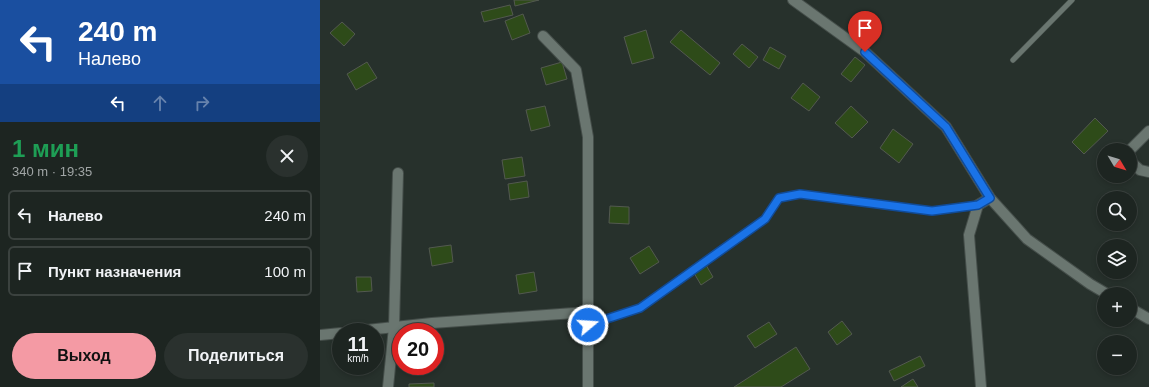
<!DOCTYPE html>
<html lang="ru">
<head>
<meta charset="utf-8">
<style>
  body { margin:0; font-family:Helvetica,sans-serif; background:#2a312e; color:#f1f3f6; height:100vh; display:flex; flex-direction:column; font-size:15px; white-space:nowrap }
  * { box-sizing:border-box; margin:0 }
  p { font-size:13px; color:#a0a5a5 }
  .icon { flex:none; width:22px; height:22px; fill:none; stroke:currentColor; stroke-width:2; stroke-linecap:round; stroke-linejoin:round }
  .map { position:relative; flex:1; overflow:hidden }
  .drawer { display:flex; flex-direction:column; background:#1d2521; width:320px }
  .drawer>* { flex:none }
  .guide { background:#1a4fa0; color:#fff; overflow:hidden }
  .needle { width:26px; rotate:128deg }
  .tools { position:absolute; left:777px; top:143px; display:grid; gap:8px }
  .tools a { display:grid; place-items:center; width:40px; height:40px; border-radius:50%; background:#1d2521; box-shadow:0 2px 6px #0003,0 0 0 1px #3b423f; font-size:20px }
  .speed { position:absolute; left:12px; top:323px; display:flex; gap:8px; font-size:20px; font-weight:700; text-align:center }
  .speed>* { display:grid; place-content:center; width:52px; height:52px; border-radius:50%; background:#1d2521; box-shadow:0 2px 6px #0003,0 0 0 1px #3b423f; line-height:1 }
  .speed small { font-size:10px; font-weight:400 }
  .speed .limit { border:6px solid #d22; background:#fff; color:#111 }
  .pin { position:absolute; display:grid; place-items:center; width:34px; height:34px; color:#fff; margin:-41px -17px; border-radius:50% 50% 50% 0; rotate:-45deg; box-shadow:0 0 4px #0007 }
  .pin .icon { rotate:45deg }
  .me { position:absolute; width:44px; margin:-22px; rotate:72deg; stroke-linejoin:round; filter:drop-shadow(0 0 3px #0008) }
  .turn { display:flex; align-items:center; gap:14px; height:84px; padding:0 12px; font-size:18px }
  .turn .icon { width:52px; height:52px; stroke-width:2.5 }
  .turn b { display:block; font-size:28px; line-height:34px }
  .lanes { display:flex; align-items:center; height:38px; padding:0 12px; background:#0003; justify-content:center; gap:20px; direction:ltr }
  .lanes .off { opacity:.35 }
  .round { display:grid; place-items:center; flex:none; width:42px; height:42px; border-radius:21px; background:#2a312e }
  .summary { display:flex; align-items:center; justify-content:space-between; height:68px; padding:0 12px }
  h1 { font-size:24px; font-weight:700; line-height:30px; color:#1e9e55 }
  .primary-button { display:flex; gap:8px; margin-top:auto; padding:8px 12px }
  .primary-button a { flex:1; height:46px; border-radius:24px; background:#f49aa4; color:#111; font-size:16px; font-weight:700; line-height:46px; text-align:center }
  .primary-button a+a { background:#2a312e; color:#f1f3f6 }
  ul { padding:0; list-style:none }
  li { display:flex; align-items:center; gap:12px; height:50px; margin:0 8px 6px; padding:0 4px; border:2px solid #3b423f; border-radius:6px }
  li div { flex:1 }
  li b { display:block; font-size:15px }
  li em { font-style:normal }
  main { display:flex; flex:1; min-height:0 }
  .map>svg:first-child { display:block }
  .building { fill:#2e4b19; stroke:#535950 }
  .lines { fill:none; stroke-linecap:round; stroke-linejoin:round }
  .service-casing { stroke:#454e4a; stroke-width:6 }
  .minor-casing { stroke:#454e4a; stroke-width:12 }
  .service { stroke:#6a7670; stroke-width:5 }
  .minor { stroke:#6a7670; stroke-width:10 }
  .route-casing { stroke:#114b97; stroke-width:10 }
  .route { stroke:#1a73e8; stroke-width:7 }
</style>
</head>
<body>
<main>
<section class="drawer">
<div class="guide">
<div class="turn"><svg class="icon" aria-label="left" viewBox="0 0 24 24"><path d="M17 20v-9H6M10 6l-5 5 5 5"/></svg><div><b>240 m</b>Налево</div></div>
<div class="lanes"><svg class="icon" aria-label="left" viewBox="0 0 24 24"><path d="M17 20v-9H6M10 6l-5 5 5 5"/></svg><svg class="icon off" aria-label="ahead" viewBox="0 0 24 24"><path d="M12 20V5M6 11l6-6 6 6"/></svg><svg class="icon off" aria-label="right" viewBox="0 0 24 24"><path d="M7 20v-9h11M14 6l5 5-5 5"/></svg></div>
</div>
<div class="summary"><div><h1>1 мин</h1><p>340 m · 19:35</p></div><a class="round"><svg class="icon" aria-label="close" viewBox="0 0 24 24"><path d="M6 6l12 12M18 6L6 18"/></svg></a></div>
<ul>
<li><svg class="icon" aria-label="left" viewBox="0 0 24 24"><path d="M17 20v-9H6M10 6l-5 5 5 5"/></svg><div><b>Налево</b></div><em>240 m</em></li>
<li><svg class="icon" aria-label="arrive" viewBox="0 0 24 24"><path d="M6 21V4h12l-3 4 3 4H6"/></svg><div><b>Пункт назначения</b></div><em>100 m</em></li>
</ul>
<div class="primary-button"><a>Выход</a><a>Поделиться</a></div>
</section>
<div class="map">
<svg width="829" height="387" viewBox="0 0 829 387">
  <rect width="100%" height="100%" fill="#27312c"/>
  <!-- building -->
  <g class="building">
    <polygon points="194,0 219,0 195,6"/>
    <polygon points="190,5 193,15 164,22 161,12"/>
    <polygon points="203,14 210,33 192,40 185,21"/>
    <polygon points="22,22 35,34 24,46 10,33"/>
    <polygon points="326,30 334,58 312,64 304,37"/>
    <polygon points="361,30 400,63 390,75 350,42"/>
    <polygon points="422,44 438,57 429,68 413,54"/>
    <polygon points="450,47 466,56 459,69 443,60"/>
    <polygon points="535,57 545,65 531,82 521,74"/>
    <polygon points="47,62 57,78 36,90 27,74"/>
    <polygon points="242,62 247,79 226,85 221,68"/>
    <polygon points="483,83 500,97 489,111 471,98"/>
    <polygon points="225,106 230,126 211,131 206,110"/>
    <polygon points="531,106 548,122 532,138 515,123"/>
    <polygon points="775,118 788,131 764,154 752,142"/>
    <polygon points="573,129 593,144 579,163 560,148"/>
    <polygon points="202,157 205,176 185,179 182,160"/>
    <polygon points="207,181 209,197 190,200 188,184"/>
    <polygon points="290,206 309,207 309,224 289,223"/>
    <polygon points="131,245 133,262 112,266 109,248"/>
    <polygon points="329,246 339,262 320,274 310,258"/>
    <polygon points="386,265 393,277 381,285 374,273"/>
    <polygon points="214,272 217,291 199,294 196,275"/>
    <polygon points="36,277 51,277 52,291 37,292"/>
    <polygon points="522,321 532,334 517,345 508,332"/>
    <polygon points="449,322 457,334 435,348 427,336"/>
    <polygon points="476,347 490,369 461,387 414,387"/>
    <polygon points="600,356 605,366 574,381 569,371"/>
    <polygon points="593,379 598,387 581,387"/>
    <polygon points="114,383 114,387 89,387 89,384"/>
  </g>
  <g class="lines">
    <defs>
      <g id="service">
        <polyline points="693,60 752,0"/>
        <polyline points="268,325 320,308 445,219 459,198 480,194 612,211 658,205"/>
      </g>
      <g id="minor">
        <polyline points="473,0 545,52 626,127 670,198 707,239 770,284 787,294"/>
        <polyline points="223,36 256,70 268,137 268,387"/>
        <polyline points="810,150 829,131"/>
        <polyline points="810,161 820,170 829,172"/>
        <polyline points="810,308 829,319"/>
        <polyline points="28,332 112,323 268,312"/>
        <polyline points="0,335 21,333"/>
        <polyline points="68,387 74,327 78,173"/>
        <polyline points="661,387 649,235 658,205 670,198"/>
      </g>
    </defs>
    <!-- service casing -->
    <use href="#service" class="service-casing"/>
    <!-- minor casing -->
    <use href="#minor" class="minor-casing"/>
    <!-- service -->
    <use href="#service" class="service"/>
    <!-- minor -->
    <use href="#minor" class="minor"/>
  </g>
  <g class="lines">
    <defs>
      <polyline id="route" points="268,325 320,308 445,219 459,198 480,194 612,211 658,205 670,198 626,127 545,52"/>
    </defs>
    <!-- route casing -->
    <use href="#route" class="route-casing"/>
    <!-- route -->
    <use href="#route" class="route"/>
  </g>
</svg>
<div class="tools">
<a><svg class="needle" viewBox="-14 -14 28 28"><path d="M0-13l5 13h-10z" fill="#e53935"/><path d="M0 13l5-13h-10z" fill="#a0a5a5"/></svg></a>
<a><svg class="icon" aria-label="search" viewBox="0 0 24 24"><circle cx="10" cy="10" r="6"/><path d="M15 15l6 6"/></svg></a>
<a><svg class="icon" aria-label="layers" viewBox="0 0 24 24"><path d="M12 4l9 5-9 5-9-5zM3 14l9 5 9-5"/></svg></a>
<a>+</a>
<a>−</a>
</div>
<div class="speed"><div>11<small>km/h</small></div><div class="limit">20</div></div>
<div class="pin" style="left:545px;top:52px;background:#d93025"><svg class="icon" aria-label="arrive" viewBox="0 0 24 24"><path d="M6 21V4h12l-3 4 3 4H6"/></svg></div>
<svg class="me" style="left:268px;top:325px" viewBox="-20 -20 40 40"><circle r="17" fill="#1a73e8" stroke="#fff" stroke-width="3"/><path d="M0-11L8 9 0 5-8 9z" fill="#fff"/></svg>
</div>
</main>
</body>
</html>
